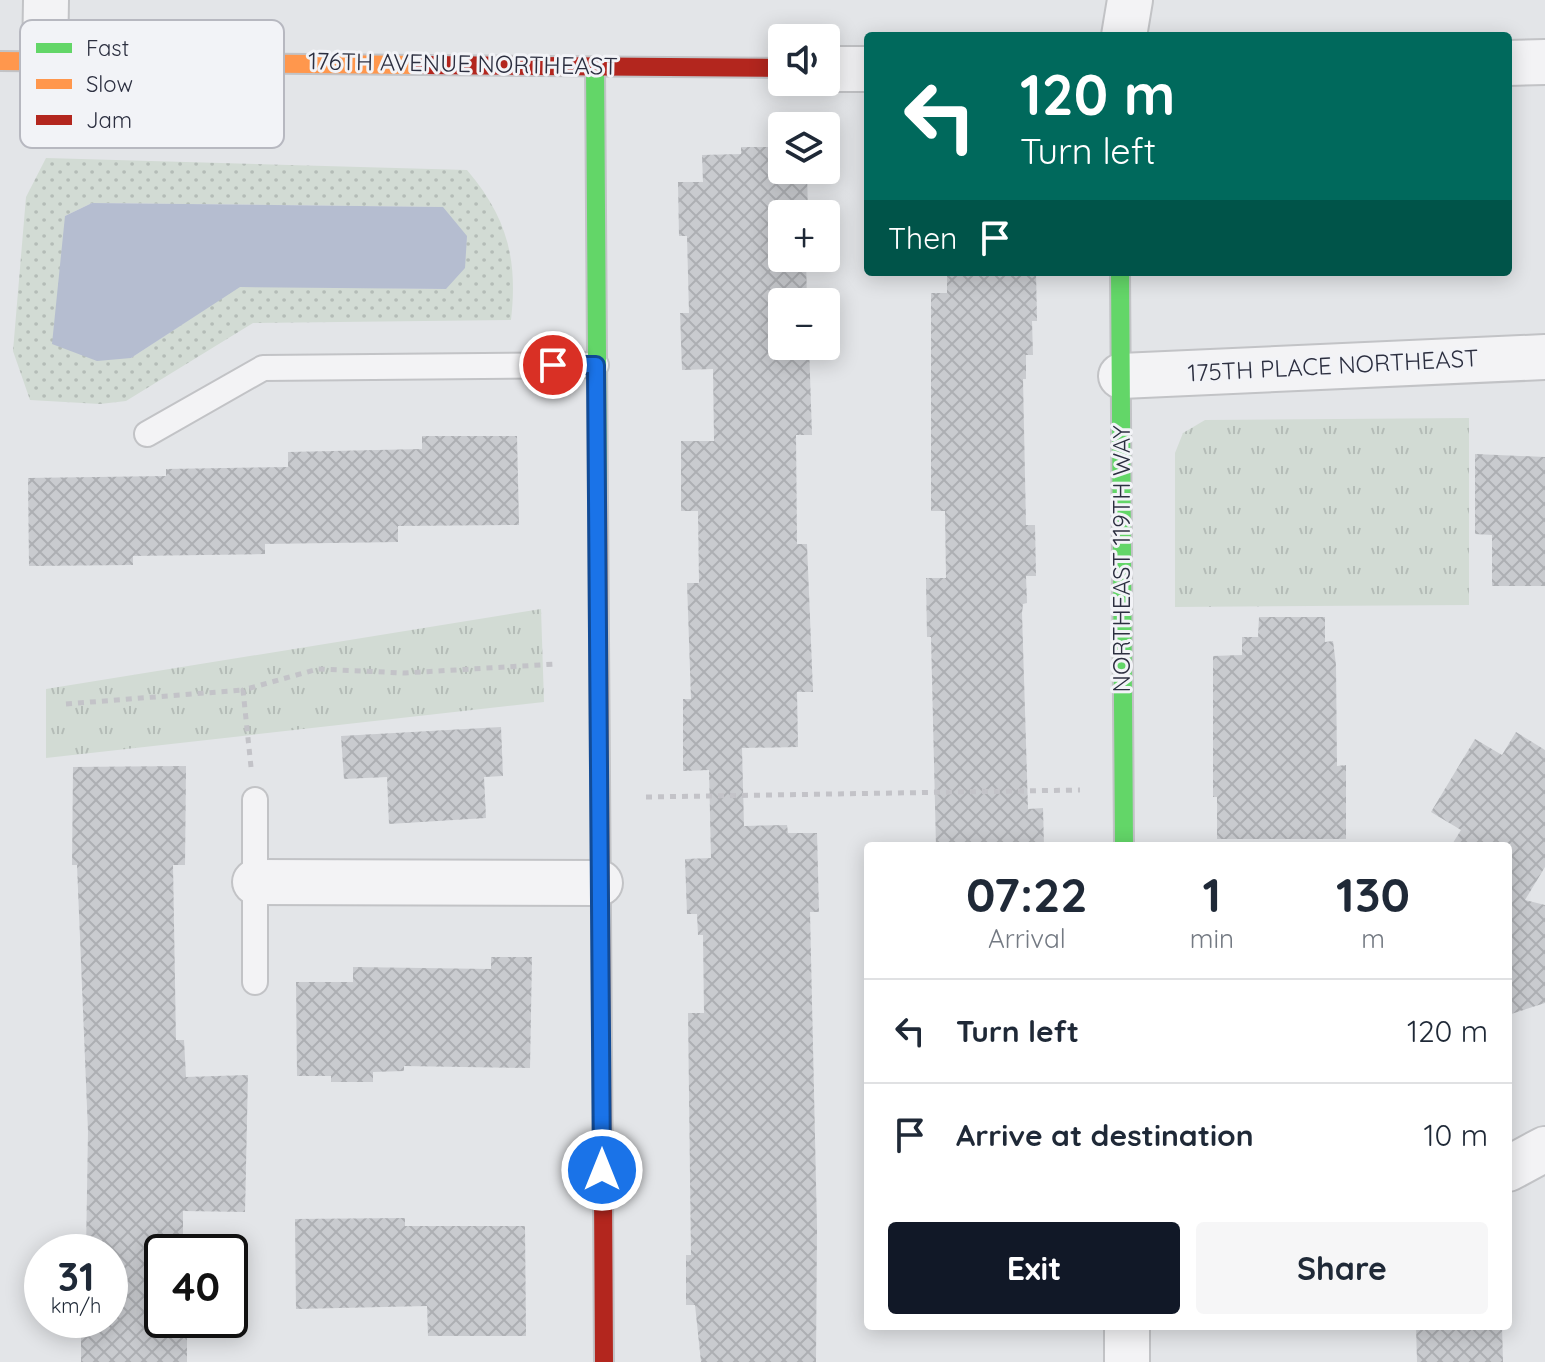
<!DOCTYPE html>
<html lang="en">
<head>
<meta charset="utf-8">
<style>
  body { margin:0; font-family:Quicksand,sans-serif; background:#f6f6f7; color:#1f2937; height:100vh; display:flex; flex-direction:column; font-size:30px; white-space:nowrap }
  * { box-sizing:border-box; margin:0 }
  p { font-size:26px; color:#747a83 }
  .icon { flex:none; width:44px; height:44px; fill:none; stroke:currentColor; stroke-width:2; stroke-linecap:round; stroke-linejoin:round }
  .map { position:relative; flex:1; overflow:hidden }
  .side { position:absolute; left:864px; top:842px; width:648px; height:488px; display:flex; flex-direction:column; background:#fff; border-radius:8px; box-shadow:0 4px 20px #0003 }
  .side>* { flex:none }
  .guide { position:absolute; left:864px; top:32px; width:648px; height:244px; border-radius:8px; box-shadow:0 4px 20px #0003; background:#00695c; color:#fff; overflow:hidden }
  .tools { position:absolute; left:768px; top:24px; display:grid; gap:16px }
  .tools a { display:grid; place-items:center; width:72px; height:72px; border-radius:8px; background:#fff; box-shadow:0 4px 20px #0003; font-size:40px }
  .speed { position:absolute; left:24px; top:1234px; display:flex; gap:16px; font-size:40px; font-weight:700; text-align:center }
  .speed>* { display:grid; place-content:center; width:104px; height:104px; border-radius:50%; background:#fff; box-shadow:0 4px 20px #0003; line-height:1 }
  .speed small { font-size:20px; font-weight:400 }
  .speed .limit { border:4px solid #111; border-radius:12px; background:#fff; color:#111 }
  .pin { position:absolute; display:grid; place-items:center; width:68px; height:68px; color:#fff; margin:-34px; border:4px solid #fff; border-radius:50%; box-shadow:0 2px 8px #0007 }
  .me { position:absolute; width:88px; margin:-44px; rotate:0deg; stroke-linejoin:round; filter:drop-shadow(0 0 6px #0008) }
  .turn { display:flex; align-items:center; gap:28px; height:168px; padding:0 24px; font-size:36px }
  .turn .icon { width:104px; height:104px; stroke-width:2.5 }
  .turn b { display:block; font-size:56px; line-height:68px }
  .then { display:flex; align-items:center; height:76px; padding:0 24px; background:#0003; gap:16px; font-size:30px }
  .eta { display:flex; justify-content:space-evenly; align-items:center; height:136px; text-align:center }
  .eta b { font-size:48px; font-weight:800; line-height:56px }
  .cta { display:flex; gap:16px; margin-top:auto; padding:16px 24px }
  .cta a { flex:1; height:92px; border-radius:8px; background:#111827; color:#fff; font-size:32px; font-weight:800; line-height:92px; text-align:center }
  .cta a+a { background:#f6f6f7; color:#1f2937 }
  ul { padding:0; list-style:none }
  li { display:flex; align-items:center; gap:24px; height:104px; padding:0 24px; border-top:2px solid #e0e1e3 }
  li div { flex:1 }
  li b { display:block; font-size:30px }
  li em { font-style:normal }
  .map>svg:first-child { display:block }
  .grass { fill:url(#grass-dots); fill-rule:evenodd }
  .park { fill:url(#park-tufts) }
  .water { fill:#b5bdd0 }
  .building { fill:url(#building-cross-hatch) }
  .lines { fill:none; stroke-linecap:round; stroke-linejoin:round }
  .lane-casing { stroke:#c2c3c6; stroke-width:28 }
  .street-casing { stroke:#c2c3c6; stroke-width:48 }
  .fast-casing { stroke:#c2c3c6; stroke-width:22 }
  .slow-casing { stroke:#c2c3c6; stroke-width:22 }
  .jam-casing { stroke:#c2c3c6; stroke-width:22 }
  .path { stroke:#c3c3c8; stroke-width:5; stroke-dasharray:6 6; stroke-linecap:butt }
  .lane { stroke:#f3f3f5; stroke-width:24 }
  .street { stroke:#f3f3f5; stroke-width:44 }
  .fast { stroke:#63d668; stroke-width:18 }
  .slow { stroke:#ff974d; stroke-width:18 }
  .jam { stroke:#b3261e; stroke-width:18 }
  .route-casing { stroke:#114b97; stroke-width:20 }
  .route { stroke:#1a73e8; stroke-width:14 }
  .labels { text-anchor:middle; stroke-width:6; stroke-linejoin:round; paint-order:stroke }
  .street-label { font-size:24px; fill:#2c2f40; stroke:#f2f3f7 }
  .key { fill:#f2f3f7; stroke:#b7b8c0; stroke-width:2 }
  .key-label { font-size:22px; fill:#2c2f40 }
</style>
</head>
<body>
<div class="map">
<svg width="1545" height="1362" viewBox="0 0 1545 1362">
  <defs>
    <pattern id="grass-dots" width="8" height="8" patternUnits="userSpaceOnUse" patternTransform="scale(2)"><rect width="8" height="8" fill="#d2dbd4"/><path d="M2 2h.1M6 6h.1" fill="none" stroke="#b4bcb7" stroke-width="1.8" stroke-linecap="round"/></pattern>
    <pattern id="park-tufts" width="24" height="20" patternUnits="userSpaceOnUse" patternTransform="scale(2)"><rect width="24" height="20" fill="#d2dbd4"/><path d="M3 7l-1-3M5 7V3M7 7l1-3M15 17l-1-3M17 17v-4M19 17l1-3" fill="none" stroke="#b4bcb7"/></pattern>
    <pattern id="building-cross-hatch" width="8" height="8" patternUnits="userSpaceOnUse" patternTransform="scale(2)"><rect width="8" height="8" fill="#c9cbcf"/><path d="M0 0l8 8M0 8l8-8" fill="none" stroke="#adafb3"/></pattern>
  </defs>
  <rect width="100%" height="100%" fill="#e3e5e8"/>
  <!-- grass -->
  <path class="grass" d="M 46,158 L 467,170 C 507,217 518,259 511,320 L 253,323 L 126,401 L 100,404 L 30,400 L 13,351 L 26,197 ZM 92,203 L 443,207 L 446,289 L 240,286 L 131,358 L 65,216 Z"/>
  <!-- park -->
  <g class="park">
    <polygon points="1469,418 1469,605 1175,607 1175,453 1183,433 1205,420"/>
    <polygon points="541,609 544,702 46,758 46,689"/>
  </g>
  <!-- water -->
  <polygon class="water" points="92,203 443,207 467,236 465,268 446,289 240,287 131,358 97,361 52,344 65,216"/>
  <!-- building -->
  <g class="building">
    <polygon points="741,147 779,147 782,170 807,170 808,214 782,214 782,258 806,258 807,302 782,302 782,346 809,346 812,435 796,435 797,544 807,544 813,692 797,692 798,747 742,748 744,826 787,825 788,833 817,833 819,912 810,912 817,1227 816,1362 701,1362 695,1305 686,1305 686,1255 691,1255 688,1013 704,1013 703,935 698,935 697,914 687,914 685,859 711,858 709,770 683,771 683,699 691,699 687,583 699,583 698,511 681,511 681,441 714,441 713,369 682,370 680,313 689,313 687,236 679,236 678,182 703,182 702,155 741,154"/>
    <polygon points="947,272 1036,272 1037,321 1032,321 1033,355 1026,355 1026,379 1023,379 1026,525 1035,525 1036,576 1026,576 1027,603 1023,604 1022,613 1028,809 1043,808 1044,846 936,846 931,637 927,637 926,578 946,578 945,511 931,511 931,293 947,293"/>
    <polygon points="422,436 517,436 519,525 398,526 398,542 265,544 265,554 133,556 133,565 29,566 28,478 166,476 166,469 288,467 288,452 422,449"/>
    <polygon points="1475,454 1545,457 1545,586 1492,586 1492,535 1475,534"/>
    <polygon points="1259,617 1325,617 1325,642 1333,641 1336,665 1337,766 1346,765 1346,839 1217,839 1217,797 1213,797 1213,656 1242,655 1242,637 1258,637"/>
    <polygon points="501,727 503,776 484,777 486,818 389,824 387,777 344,779 341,736"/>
    <polygon points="1516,732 1545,750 1545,867 1525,900 1545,905 1545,1003 1508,1015 1508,846 1451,846 1461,830 1431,812 1475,739 1502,755"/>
    <polygon points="186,766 185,865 173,865 176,1040 184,1040 186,1077 248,1075 245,1212 183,1211 183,1252 162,1252 162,1320 187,1320 187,1362 81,1362 81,1320 110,1320 110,1252 86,1252 88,1131 77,865 72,865 73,767"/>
    <polygon points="491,957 532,957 530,1068 404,1066 404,1071 373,1072 373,1082 331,1082 331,1076 297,1076 296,982 353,982 353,967 491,969"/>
    <polygon points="405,1218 405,1226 525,1226 526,1336 428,1336 427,1306 296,1309 295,1219"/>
    <polygon points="1416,1326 1502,1326 1503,1362 1417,1362"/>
  </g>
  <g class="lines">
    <defs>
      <g id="lane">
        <polyline points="147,434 263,368 596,365"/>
        <polyline points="255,800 255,982"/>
      </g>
      <g id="street">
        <polyline points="1124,36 1130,0"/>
        <polyline points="45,61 46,0"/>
        <polyline points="1508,63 1545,62"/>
        <polyline points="826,69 868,69"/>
        <polyline points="1121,376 1545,357"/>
        <polyline points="255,882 600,883"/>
        <polyline points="1508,1169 1545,1149"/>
        <polyline points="1127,1326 1127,1362"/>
      </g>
      <g id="fast">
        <polyline points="595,66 598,501"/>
        <polyline points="1120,272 1124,846"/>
      </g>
      <g id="slow">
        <polyline points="0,61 422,65"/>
        <polyline points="598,501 603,1192"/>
      </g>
      <g id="jam">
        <polyline points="422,65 782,68"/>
        <polyline points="603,1192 604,1362"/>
      </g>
    </defs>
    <!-- lane casing -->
    <use href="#lane" class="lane-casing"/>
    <!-- street casing -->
    <use href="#street" class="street-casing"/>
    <!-- fast casing -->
    <use href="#fast" class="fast-casing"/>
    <!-- slow casing -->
    <use href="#slow" class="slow-casing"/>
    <!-- jam casing -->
    <use href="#jam" class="jam-casing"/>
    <!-- path -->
    <g class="path">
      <polyline points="66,704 243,690"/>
      <polyline points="251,767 243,690 318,669 404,673 556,664"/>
      <polyline points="646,797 1080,790"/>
    </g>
    <!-- lane -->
    <use href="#lane" class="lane"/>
    <!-- street -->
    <use href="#street" class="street"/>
    <!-- fast -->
    <use href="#fast" class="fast"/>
    <!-- slow -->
    <use href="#slow" class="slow"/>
    <!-- jam -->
    <use href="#jam" class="jam"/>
  </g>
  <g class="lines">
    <defs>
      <polyline id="route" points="553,365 596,365 602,1170"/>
    </defs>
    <!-- route casing -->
    <use href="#route" class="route-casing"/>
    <!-- route -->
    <use href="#route" class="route"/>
  </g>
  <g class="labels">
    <!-- street labels -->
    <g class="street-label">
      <text transform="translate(463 64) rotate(1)" y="8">176TH AVENUE NORTHEAST</text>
      <text transform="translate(1333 366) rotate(-3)" y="8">175TH PLACE NORTHEAST</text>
      <text transform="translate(1122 559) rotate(-90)" y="8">NORTHEAST 119TH WAY</text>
    </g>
  </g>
  <!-- legend -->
  <rect x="20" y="20" width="264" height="128" rx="12" class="key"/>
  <rect x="36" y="43" width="36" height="10" fill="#63d668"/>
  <rect x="36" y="79" width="36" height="10" fill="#ff974d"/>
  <rect x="36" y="115" width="36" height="10" fill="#b3261e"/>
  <g class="key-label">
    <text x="86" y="56">Fast</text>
    <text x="86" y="92">Slow</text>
    <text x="86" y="128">Jam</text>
  </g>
</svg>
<div class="tools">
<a><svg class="icon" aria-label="sound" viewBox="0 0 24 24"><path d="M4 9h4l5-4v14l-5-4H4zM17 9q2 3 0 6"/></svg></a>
<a><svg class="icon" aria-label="layers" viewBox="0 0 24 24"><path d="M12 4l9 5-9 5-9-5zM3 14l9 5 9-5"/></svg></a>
<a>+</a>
<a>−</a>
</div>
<div class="speed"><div>31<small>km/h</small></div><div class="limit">40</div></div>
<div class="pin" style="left:553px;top:365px;background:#d93025"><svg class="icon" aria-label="arrive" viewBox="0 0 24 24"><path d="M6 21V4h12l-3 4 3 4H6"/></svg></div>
<svg class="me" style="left:602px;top:1170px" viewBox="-20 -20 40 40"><circle r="17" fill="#1a73e8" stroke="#fff" stroke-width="3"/><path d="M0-11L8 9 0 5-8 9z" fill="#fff"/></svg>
<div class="guide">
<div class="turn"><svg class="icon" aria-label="left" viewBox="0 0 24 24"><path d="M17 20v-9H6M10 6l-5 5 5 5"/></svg><div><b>120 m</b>Turn left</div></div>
<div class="then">Then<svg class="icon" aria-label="arrive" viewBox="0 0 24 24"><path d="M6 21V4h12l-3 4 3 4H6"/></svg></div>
</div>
<section class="side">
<div class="eta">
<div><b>07:22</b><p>Arrival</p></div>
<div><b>1</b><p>min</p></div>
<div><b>130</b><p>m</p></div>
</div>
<ul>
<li><svg class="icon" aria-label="left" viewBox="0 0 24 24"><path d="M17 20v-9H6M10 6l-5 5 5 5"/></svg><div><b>Turn left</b></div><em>120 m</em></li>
<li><svg class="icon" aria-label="arrive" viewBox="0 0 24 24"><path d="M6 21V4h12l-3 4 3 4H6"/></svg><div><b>Arrive at destination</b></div><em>10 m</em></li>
</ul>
<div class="cta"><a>Exit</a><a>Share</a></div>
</section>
</div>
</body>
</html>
